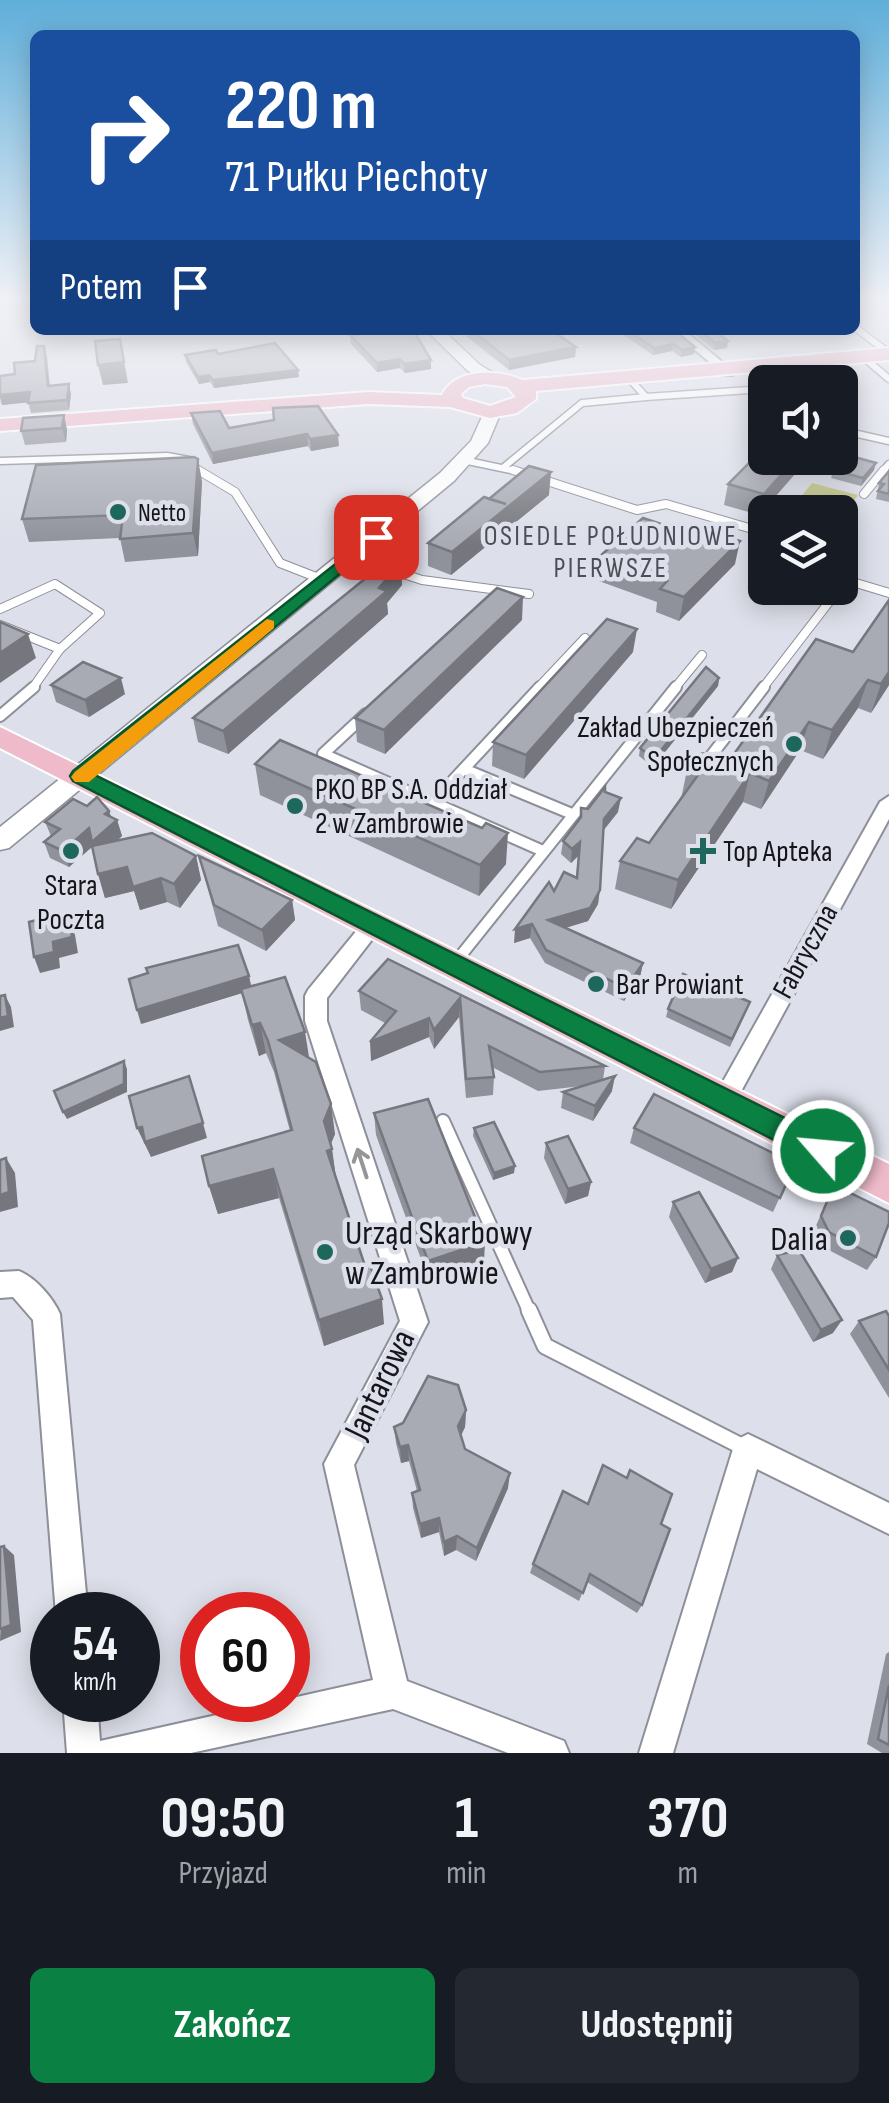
<!DOCTYPE html>
<html lang="pl">
<head>
<meta charset="utf-8">
<style>
  body { margin:0; font-family:"Sofia Sans Condensed",sans-serif; background:#242831; color:#f1f3f6; height:100vh; display:flex; flex-direction:column; font-size:38px; white-space:nowrap }
  * { box-sizing:border-box; margin:0 }
  p { font-size:32px; color:#9ea1a6 }
  .icon { flex:none; width:55px; height:55px; fill:none; stroke:currentColor; stroke-width:2; stroke-linecap:round; stroke-linejoin:round }
  .map { position:relative; height:1753px; overflow:hidden }
  .side { display:flex; flex-direction:column; background:#171b24; flex:1 }
  .side>* { flex:none }
  .hud { position:absolute; left:30px; top:30px; width:830px; height:305px; border-radius:15px; box-shadow:0 5px 25px #0003; background:#1a4fa0; color:#fff; overflow:hidden }
  .tools { position:absolute; left:748px; top:365px; display:grid; gap:20px }
  .tools a { display:grid; place-items:center; width:110px; height:110px; border-radius:15px; background:#171b24; box-shadow:0 5px 25px #0003; font-size:50px }
  .speed { position:absolute; left:30px; top:1592px; display:flex; gap:20px; font-size:50px; font-weight:700; text-align:center }
  .speed>* { display:grid; place-content:center; width:130px; height:130px; border-radius:50%; background:#171b24; box-shadow:0 5px 25px #0003; line-height:1 }
  .speed small { font-size:25px; font-weight:400 }
  .speed .limit { border:15px solid #d22; background:#fff; color:#111 }
  .pin { position:absolute; display:grid; place-items:center; width:85px; height:85px; color:#fff; margin:-42px; border-radius:20px; box-shadow:0 5px 15px #0006 }
  .me { position:absolute; width:110px; margin:-55px; rotate:297deg; stroke-linejoin:round; filter:drop-shadow(0 0 8px #0008) }
  .turn { display:flex; align-items:center; gap:35px; height:210px; padding:0 30px; font-size:45px }
  .turn .icon { width:130px; height:130px; stroke-width:2.5 }
  .turn b { display:block; font-size:70px; line-height:85px }
  .then { display:flex; align-items:center; height:95px; padding:0 30px; background:#0003; gap:20px; font-size:38px }
  .eta { display:flex; justify-content:space-evenly; align-items:center; height:170px; text-align:center }
  .eta b { font-size:60px; font-weight:700; line-height:70px }
  .action { display:flex; gap:20px; margin-top:auto; padding:20px 30px }
  .action a { flex:1; height:115px; border-radius:15px; background:#0b8043; color:#fff; font-size:40px; font-weight:700; line-height:115px; text-align:center }
  .action a+a { background:#242831; color:#f1f3f6 }
  .map>svg:first-child { display:block }
  .industrial { fill:#dad2e7 }
  .green { fill:#c3c781 }
  .lines { fill:none; stroke-linecap:round; stroke-linejoin:round }
  .service-far4-casing { stroke:#8d8f99; stroke-width:9 }
  .service-far3-casing { stroke:#8d8f99; stroke-width:10 }
  .service-far2-casing { stroke:#8d8f99; stroke-width:14 }
  .service-far1-casing { stroke:#8d8f99; stroke-width:16 }
  .service-casing { stroke:#8d8f99; stroke-width:19 }
  .minor-casing { stroke:#8d8f99; stroke-width:4 }
  .tertiary-casing { stroke:#8d8f99; stroke-width:3 }
  .primary-casing { stroke:#fff; stroke-width:4 }
  .service-far4 { stroke:#fff; stroke-width:6 }
  .service-far3 { stroke:#fff; stroke-width:8 }
  .service-far2 { stroke:#fff; stroke-width:10 }
  .service-far1 { stroke:#fff; stroke-width:12 }
  .service { stroke:#fff; stroke-width:15 }
  .minor { fill:#fff; fill-rule:evenodd }
  .tertiary { fill:#fff; fill-rule:evenodd }
  .primary { fill:#efbbca; fill-rule:evenodd }
  .wall { fill:#90929b }
  .shaded-wall { fill:#76777e }
  .building { fill:#a8aab4; stroke:#76777e; stroke-width:2.5 }
  .oneway { stroke:#969698 }
  .route { fill:#0b8043; stroke:#07532c; stroke-width:2.5 }
  .slow { fill:#f59e0b }
  .poi-dot { fill:#1e675d; stroke:#dddfea; stroke-width:4 }
  .labels { text-anchor:middle; stroke-width:9; stroke-linejoin:round; paint-order:stroke }
  .far-poi-label { font-size:25px; fill:#16161a; stroke:#dddfea; text-anchor:start }
  .far-neighbourhood-label { font-size:28px; letter-spacing:2.5px; fill:#4c4e57; stroke:#dddfea }
  .poi-label { font-size:30px; fill:#16161a; stroke:#dddfea; text-anchor:start }
  .street-label { font-size:30px; fill:#16161a; stroke:#dddfea }
  .near-poi-label { font-size:35px; fill:#16161a; stroke:#dddfea; text-anchor:start }
  .near-street-label { font-size:35px; fill:#16161a; stroke:#dddfea }
</style>
</head>
<body>
<div class="map">
<svg width="889" height="1753" viewBox="0 0 889 1753">
  <rect width="100%" height="100%" fill="#dddfea"/>
  <!-- industrial -->
  <polygon class="industrial" points="855,300 889,300 889,342 870,344 850,330 855,330"/>
  <!-- green -->
  <polygon class="green" points="812,483 858,495 840,520 840,512 789,512"/>
  <g class="lines">
    <defs>
      <g id="service-far4">
        <polyline points="855,303 857,329 889,353"/>
        <polyline points="862,356 889,379"/>
        <polyline points="627,376 646,397 765,389"/>
        <polyline points="840,430 889,441"/>
        <polyline points="463,460 520,472"/>
        <polyline points="0,461 167,456 189,460 200,472"/>
        <polyline points="504,467 582,403 646,397"/>
        <polyline points="882,472 889,464"/>
      </g>
      <g id="service-far3">
        <polyline points="198,470 235,492 280,563 321,579"/>
        <polyline points="513,470 637,510 666,504 749,528"/>
        <polyline points="864,494 884,470"/>
        <polyline points="351,557 422,580 529,594"/>
        <polyline points="0,609 55,584 100,613 60,649 32,689"/>
        <polyline points="0,625 60,649"/>
        <polyline points="537,689 585,638"/>
        <polyline points="674,689 702,655"/>
        <polyline points="762,689 846,580 889,593"/>
      </g>
      <g id="service-far2">
        <polyline points="366,714 323,754 543,851"/>
        <polyline points="0,716 34,687"/>
        <polyline points="704,765 764,687"/>
        <polyline points="464,769 572,814"/>
        <polyline points="432,803 540,687"/>
        <polyline points="454,964 676,687"/>
      </g>
      <polyline id="service-far1" points="443,1121 530,1313"/>
      <polyline id="service" points="529,1310 545,1346 747,1449"/>
      <g id="minor">
        <polygon points="671,330 684,330 733,371 733,375 725,375"/>
        <polygon points="889,796 889,819 732,1108 724,1111 716,1108 712,1101 716,1094 880,802"/>
        <polygon points="374,916 381,918 384,924 327,998 327,1021 428,1322 354,1465 407,1681 564,1741 569,1753 508,1753 393,1709 191,1753 67,1753 63,1700 97,1700 100,1741 373,1680 324,1464 400,1321 305,1021 305,996 308,990 367,918"/>
        <path d="M 19,1271 C 36,1278 53,1298 60,1314 L 88,1615 L 56,1615 L 33,1320 L 13,1297 L 0,1298 L 0,1272 Z"/>
        <polygon points="748,1434 889,1503 889,1534 757,1469 673,1753 639,1753 733,1449 738,1439"/>
      </g>
      <g id="tertiary">
        <polygon points="426,330 443,330 480,365 502,378 494,383 468,371"/>
        <polygon points="486,408 501,412 488,443 454,481 9,848 0,850 0,827 440,473 471,441"/>
      </g>
      <g id="primary">
        <path d="M 889,348 L 889,360 L 536,391 L 536,399 L 517,413 L 490,418 L 450,407 L 369,404 L 0,431 L 0,419 L 369,392 L 442,395 C 455,368 498,369 523,380 ZM 485,384 L 507,387 L 516,397 L 490,406 L 463,398 L 461,394 L 469,387 Z"/>
        <polygon points="0,727 889,1164 889,1203 0,748"/>
      </g>
    </defs>
    <!-- service-far4 casing -->
    <use href="#service-far4" class="service-far4-casing"/>
    <!-- service-far3 casing -->
    <use href="#service-far3" class="service-far3-casing"/>
    <!-- service-far2 casing -->
    <use href="#service-far2" class="service-far2-casing"/>
    <!-- service-far1 casing -->
    <use href="#service-far1" class="service-far1-casing"/>
    <!-- service casing -->
    <use href="#service" class="service-casing"/>
    <!-- minor casing -->
    <use href="#minor" class="minor-casing"/>
    <!-- tertiary casing -->
    <use href="#tertiary" class="tertiary-casing"/>
    <!-- primary casing -->
    <use href="#primary" class="primary-casing"/>
    <!-- service-far4 -->
    <use href="#service-far4" class="service-far4"/>
    <!-- service-far3 -->
    <use href="#service-far3" class="service-far3"/>
    <!-- service-far2 -->
    <use href="#service-far2" class="service-far2"/>
    <!-- service-far1 -->
    <use href="#service-far1" class="service-far1"/>
    <!-- service -->
    <use href="#service" class="service"/>
    <!-- minor -->
    <use href="#minor" class="minor"/>
    <!-- tertiary -->
    <use href="#tertiary" class="tertiary"/>
    <!-- primary -->
    <use href="#primary" class="primary"/>
  </g>
  <!-- wall -->
  <g class="wall">
    <polygon points="467,330 551,330 576,347 575,357 509,370 466,336"/>
    <polygon points="616,330 674,330 694,354 681,357 672,351 653,355"/>
    <polygon points="690,330 714,330 728,341 727,348 714,350"/>
    <polygon points="350,335 431,369 405,373 400,368 377,372 351,344"/>
    <polygon points="218,354 298,370 299,377 214,388 210,382 199,384 186,362 185,355"/>
    <polygon points="47,355 50,386 71,394 69,410 31,413 28,402 2,405 0,398 0,376 15,374"/>
    <polygon points="191,413 229,428 274,420 339,446 311,451 308,446 213,464 193,424"/>
    <polygon points="64,415 67,430 66,442 25,445 21,431"/>
    <polygon points="809,458 759,515 724,505 728,484"/>
    <polygon points="837,458 874,470 861,486 831,478"/>
    <polygon points="889,471 889,502 876,499 879,483"/>
    <polygon points="202,481 198,556 125,562 120,538 29,542 22,519"/>
    <polygon points="549,495 451,575 428,566 428,543 489,499"/>
    <polygon points="599,557 735,564 679,621 656,612 657,602 596,580"/>
    <polygon points="401,562 402,585 387,603 388,614 228,754 198,742 193,718"/>
    <polygon points="522,620 385,754 357,742 355,718"/>
    <polygon points="816,639 889,685 871,713 858,708 823,759 800,750 761,809 743,802 671,909 615,889 620,861 649,843 681,799 687,770 729,761"/>
    <polygon points="633,652 524,779 492,766 493,742"/>
    <polygon points="719,678 718,686 653,767 639,756 640,748"/>
    <polygon points="51,685 125,694 89,717 56,702"/>
    <polygon points="255,764 482,828 506,864 479,896 260,795"/>
    <polygon points="605,792 618,812 603,831 598,904 588,921 566,928 643,963 640,977 624,1001 545,963 530,938 514,943 554,891 576,877 578,856 571,863 561,854 563,841 580,820 581,808 588,809"/>
    <polygon points="87,806 109,811 111,817 117,820 122,836 117,841 196,856 201,880 180,908 167,902 140,910 134,891 105,898 98,874 92,847 69,867 50,858 44,842 51,836 45,822"/>
    <polygon points="199,856 292,900 295,920 266,951 218,926"/>
    <polygon points="388,959 605,1066 603,1080 612,1091 593,1121 561,1108 563,1092 582,1086 538,1091 492,1067 494,1077 493,1095 466,1098 459,1017 434,1049 429,1037 371,1061 385,1023 361,1010 359,991"/>
    <polygon points="249,976 251,986 309,1058 335,1134 331,1144 336,1178 384,1324 324,1346 279,1198 218,1214 209,1186 290,1131 274,1072 266,1053 259,1056 248,1020 242,993 141,1024"/>
    <polygon points="668,1009 747,1010 730,1047 666,1017"/>
    <polygon points="374,1113 484,1262 429,1281 376,1135"/>
    <polygon points="474,1128 514,1173 493,1180 473,1136"/>
    <polygon points="634,1128 795,1164 773,1212 630,1143"/>
    <polygon points="546,1143 591,1182 588,1196 565,1204 544,1158"/>
    <polygon points="834,1185 876,1257 867,1270 821,1246 814,1230"/>
    <polygon points="673,1202 738,1258 732,1272 705,1283 669,1217"/>
    <polygon points="777,1255 833,1333 813,1342 771,1269"/>
    <polygon points="889,1316 889,1398 850,1334 859,1321"/>
    <polygon points="466,1410 465,1427 461,1436 465,1449 508,1488 476,1561 456,1550 444,1556 439,1532 421,1538 413,1508 412,1493 417,1491 409,1461 401,1463 396,1443 394,1427"/>
    <polygon points="588,1504 661,1524 642,1605 637,1613 587,1582 579,1601 530,1573 533,1564"/>
    <polygon points="889,1652 889,1753 882,1753 867,1744 886,1654"/>
  </g>
  <!-- shaded-wall -->
  <g class="shaded-wall">
    <polygon points="120,339 128,383 103,385 98,365"/>
    <polygon points="728,341 727,348 714,350 715,343"/>
    <polygon points="673,344 672,351 653,355 654,348"/>
    <polygon points="576,347 575,357 509,370 509,360"/>
    <polygon points="695,347 694,354 681,357 682,350"/>
    <polygon points="400,359 400,368 377,372 377,363"/>
    <polygon points="431,360 431,369 405,373 404,364"/>
    <polygon points="298,370 299,377 214,388 213,380"/>
    <polygon points="209,375 210,382 199,384 198,377"/>
    <polygon points="69,384 71,394 69,410 67,400"/>
    <polygon points="30,392 32,402 2,405 0,395"/>
    <polygon points="64,415 67,430 66,442 62,428"/>
    <polygon points="307,434 308,446 213,464 212,453"/>
    <polygon points="338,435 339,446 311,451 310,439"/>
    <polygon points="796,458 809,458 759,515 764,494"/>
    <polygon points="198,459 202,481 198,556 193,533"/>
    <polygon points="876,463 874,470 861,486 863,478"/>
    <polygon points="551,472 549,495 451,575 452,552"/>
    <polygon points="740,541 735,564 679,621 684,597"/>
    <polygon points="401,562 402,585 387,603 388,614 228,754 223,731 379,588"/>
    <polygon points="523,597 522,620 385,754 384,730"/>
    <polygon points="637,629 633,652 524,779 526,755"/>
    <polygon points="28,634 36,658 0,683 0,653"/>
    <polygon points="889,672 889,685 871,713 881,684"/>
    <polygon points="121,678 125,694 89,717 85,700"/>
    <polygon points="719,678 718,686 653,767 654,759"/>
    <polygon points="868,680 858,708 823,759 832,730"/>
    <polygon points="809,722 800,750 761,809 769,781"/>
    <polygon points="750,773 743,802 671,909 678,880"/>
    <polygon points="621,798 618,812 602,832 604,819"/>
    <polygon points="109,811 113,824 117,820 122,836 97,858 93,846 69,867 63,851"/>
    <polygon points="508,833 506,864 479,896 480,865"/>
    <polygon points="580,842 578,856 571,863 572,849"/>
    <polygon points="196,856 201,880 180,908 174,884"/>
    <polygon points="127,867 134,891 105,898 98,874"/>
    <polygon points="161,878 167,902 140,910 133,887"/>
    <polygon points="600,890 598,904 588,921 547,933 548,920"/>
    <polygon points="292,900 295,920 266,951 262,930"/>
    <polygon points="68,912 74,929 78,953 59,958 60,968 40,973 34,957 53,942"/>
    <polygon points="532,924 530,938 514,943 515,929"/>
    <polygon points="643,963 640,977 624,1001 626,988"/>
    <polygon points="249,976 252,990 141,1024 137,1010"/>
    <polygon points="5,995 11,1007 14,1027 0,1031 0,1018"/>
    <polygon points="460,998 459,1017 434,1049 434,1030"/>
    <polygon points="429,1018 429,1037 371,1061 370,1042"/>
    <polygon points="260,1023 266,1053 259,1056 252,1025"/>
    <polygon points="305,1032 310,1063 279,1040"/>
    <polygon points="124,1061 127,1069 127,1092 67,1119 63,1112"/>
    <polygon points="615,1076 612,1091 593,1121 595,1106"/>
    <polygon points="331,1104 335,1134 328,1150 324,1121"/>
    <polygon points="203,1123 207,1138 151,1157 137,1128"/>
    <polygon points="332,1149 336,1178 327,1151"/>
    <polygon points="6,1158 15,1173 18,1207 0,1212 0,1195"/>
    <polygon points="515,1166 514,1173 493,1180 494,1173"/>
    <polygon points="273,1169 279,1198 218,1214 209,1186"/>
    <polygon points="591,1182 588,1196 565,1204 568,1189"/>
    <polygon points="485,1242 484,1262 429,1281 428,1261"/>
    <polygon points="738,1258 732,1272 705,1283 711,1269"/>
    <polygon points="382,1299 384,1324 324,1346 319,1320"/>
    <polygon points="842,1320 833,1333 813,1342 821,1330"/>
    <polygon points="466,1410 465,1427 457,1443 458,1426"/>
    <polygon points="408,1445 409,1461 401,1463 400,1447"/>
    <polygon points="510,1473 508,1488 476,1561 477,1548"/>
    <polygon points="439,1518 439,1532 421,1538 420,1524"/>
    <polygon points="457,1536 456,1550 444,1556 444,1542"/>
    <polygon points="4,1546 14,1555 21,1632 0,1641"/>
  </g>
  <!-- building -->
  <g class="building">
    <polygon points="396,330 413,330 431,360 404,364 400,359 377,363 350,335"/>
    <polygon points="472,330 551,330 576,347 509,360"/>
    <polygon points="627,330 674,330 695,347 682,350 673,344 654,348"/>
    <polygon points="699,330 714,330 728,341 715,343"/>
    <polygon points="120,339 124,362 98,365 95,341"/>
    <polygon points="275,343 298,370 213,380 209,375 198,377 185,355 216,350 218,354"/>
    <polygon points="37,346 44,346 48,386 69,384 67,400 28,403 30,392 0,395 0,376 15,374 14,363 35,361"/>
    <polygon points="318,406 338,435 310,439 307,434 212,453 191,413 220,411 229,428 274,420 273,408"/>
    <polygon points="64,415 62,428 21,431 23,418"/>
    <polygon points="765,447 765,458 796,458 764,494 728,484"/>
    <polygon points="840,453 876,463 863,478 833,470 837,458 840,458"/>
    <polygon points="194,457 198,459 193,533 120,539 123,515 22,519 36,465"/>
    <polygon points="529,466 551,472 452,552 428,543 484,497 506,504 489,499"/>
    <polygon points="889,471 889,494 878,491 884,484 879,483"/>
    <polygon points="643,518 709,540 716,533 740,541 684,597 660,589 667,581 599,557"/>
    <polygon points="393,556 401,562 379,588 387,591 223,731 193,718"/>
    <polygon points="497,588 523,597 384,730 355,718"/>
    <polygon points="889,600 889,672 881,684 868,680 832,730 809,722 769,781 750,773 678,880 620,861 637,838 649,843 698,775 687,770 699,754 708,753 729,761 816,639 853,652"/>
    <polygon points="607,619 637,629 526,755 493,742"/>
    <polygon points="0,622 28,634 0,653"/>
    <polygon points="83,662 121,678 85,700 51,685"/>
    <polygon points="706,667 719,678 654,759 640,748"/>
    <polygon points="280,740 482,828 486,823 508,833 480,865 255,764"/>
    <polygon points="605,787 605,792 621,798 604,819 600,890 590,908 548,920 643,963 626,988 546,950 532,924 515,929 549,882 554,891 564,872 577,878 580,842 572,849 563,841 581,817 581,808 588,809"/>
    <polygon points="97,797 109,811 105,814 117,820 92,842 89,828 63,851 44,842 60,829 45,822 73,799 87,806"/>
    <polygon points="152,833 196,856 174,884 161,878 133,887 127,867 98,874 92,846"/>
    <polygon points="199,856 292,900 262,930 214,905"/>
    <polygon points="68,912 72,937 53,942 54,952 34,957 29,922"/>
    <polygon points="238,945 249,976 137,1010 129,979 148,973 146,968"/>
    <polygon points="388,959 605,1066 540,1072 489,1046 494,1077 466,1079 460,998 434,1030 429,1018 370,1042 396,1011 359,991"/>
    <polygon points="683,974 750,1002 732,1039 668,1009"/>
    <polygon points="285,977 305,1032 279,1040 316,1062 331,1104 324,1121 332,1149 327,1151 365,1266 370,1265 382,1299 319,1320 273,1169 209,1186 202,1156 292,1130 268,1041 260,1023 252,1025 241,989"/>
    <polygon points="5,995 8,1016 0,1018 0,996"/>
    <polygon points="124,1061 124,1084 63,1112 54,1091"/>
    <polygon points="189,1076 203,1123 145,1142 142,1127 137,1128 129,1096"/>
    <polygon points="615,1076 595,1106 563,1092"/>
    <polygon points="654,1094 795,1164 780,1198 634,1128"/>
    <polygon points="428,1099 485,1242 428,1261 374,1113"/>
    <polygon points="494,1122 515,1166 494,1173 474,1128"/>
    <polygon points="568,1136 591,1182 568,1189 546,1143"/>
    <polygon points="6,1158 9,1192 0,1195 0,1160"/>
    <polygon points="834,1185 889,1212 889,1223 876,1257 829,1232 821,1216"/>
    <polygon points="699,1192 738,1258 711,1269 673,1202"/>
    <polygon points="799,1250 842,1320 821,1330 777,1255"/>
    <polygon points="886,1311 889,1316 889,1370 859,1321"/>
    <polygon points="428,1376 458,1385 466,1410 458,1426 465,1449 510,1473 477,1548 457,1536 444,1542 439,1518 420,1524 412,1493 420,1490 408,1445 400,1447 394,1427 403,1423"/>
    <polygon points="603,1465 627,1478 630,1470 672,1494 661,1524 670,1529 642,1605 590,1574 583,1593 533,1564 563,1491 588,1504"/>
    <polygon points="4,1546 11,1625 0,1629 0,1547"/>
    <polygon points="889,1685 889,1745 878,1739"/>
  </g>
  <!-- one-way arrows -->
  <defs><path id="oneway-shaft" d="M-6 0H5M1.5-3L5.5 0L1.5 3" fill="none" stroke-width="1.6" stroke-linecap="round" stroke-linejoin="round" transform="scale(2.5)"/></defs>
  <use class="oneway" href="#oneway-shaft" transform="translate(362 1163) rotate(-108)"/>
  <!-- sky -->
  <linearGradient id="sky" x2="0" y2="1"><stop stop-color="#5faeda"/><stop offset="0.55" stop-color="#f0f1f6"/><stop offset="1" stop-color="#f0f1f6" stop-opacity="0"/></linearGradient>
  <rect width="889" height="545" fill="url(#sky)"/>
  <!-- route -->
  <polygon class="route" points="376,532 384,537 381,540 95,775 833,1142 837,1151 833,1160 823,1163 813,1160 73,781 70,776 73,771"/>
  <!-- slow -->
  <polygon class="slow" points="267,619 274,621 274,628 89,782 75,782 71,777 75,772"/>
  <!-- markers -->
  <g class="poi-dot">
    <circle cx="118" cy="512" r="10"/>
    <circle cx="794" cy="744" r="10"/>
    <circle cx="295" cy="806" r="10"/>
    <circle cx="71" cy="851" r="10"/>
    <path d="M698 836h10v10h10v10h-10v10h-10v-10h-10v-10h10z"/>
    <circle cx="596" cy="984" r="10"/>
    <circle cx="848" cy="1238" r="10"/>
    <circle cx="325" cy="1252" r="10"/>
  </g>
  <g class="labels">
    <!-- far-poi labels -->
    <g class="far-poi-label">
      <text x="138" y="521">Netto</text>
    </g>
    <!-- far-neighbourhood labels -->
    <g class="far-neighbourhood-label">
      <text x="611" y="545">OSIEDLE POŁUDNIOWE<tspan x="611" dy="32">PIERWSZE</tspan></text>
    </g>
    <!-- poi labels -->
    <g class="poi-label">
      <text x="774" y="737" text-anchor="end">Zakład Ubezpieczeń<tspan x="774" dy="34">Społecznych</tspan></text>
      <text x="315" y="799">PKO BP S.A. Oddział<tspan x="315" dy="34">2 w Zambrowie</tspan></text>
      <text x="723" y="861">Top Apteka</text>
      <text x="71" y="895" text-anchor="middle">Stara<tspan x="71" dy="34">Poczta</tspan></text>
      <text x="616" y="994">Bar Prowiant</text>
    </g>
    <!-- street labels -->
    <g class="street-label">
      <text transform="translate(805 951) rotate(-61)" y="10">Fabryczna</text>
    </g>
    <!-- near-poi labels -->
    <g class="near-poi-label">
      <text x="345" y="1244">Urząd Skarbowy<tspan x="345" dy="40">w Zambrowie</tspan></text>
      <text x="828" y="1250" text-anchor="end">Dalia</text>
    </g>
    <!-- near-street labels -->
    <g class="near-street-label">
      <text transform="translate(379 1384) rotate(-64)" y="12">Jantarowa</text>
    </g>
  </g>
</svg>
<div class="tools">
<a><svg class="icon" aria-label="sound" viewBox="0 0 24 24"><path d="M4 9h4l5-4v14l-5-4H4zM17 9q2 3 0 6"/></svg></a>
<a><svg class="icon" aria-label="layers" viewBox="0 0 24 24"><path d="M12 4l9 5-9 5-9-5zM3 14l9 5 9-5"/></svg></a>
</div>
<div class="speed"><div>54<small>km/h</small></div><div class="limit">60</div></div>
<div class="pin" style="left:376px;top:537px;background:#d93025"><svg class="icon" aria-label="arrive" viewBox="0 0 24 24"><path d="M6 21V4h12l-3 4 3 4H6"/></svg></div>
<svg class="me" style="left:823px;top:1151px" viewBox="-20 -20 40 40"><circle r="17" fill="#0b8043" stroke="#fff" stroke-width="3"/><path d="M0-11L8 9 0 5-8 9z" fill="#fff"/></svg>
<div class="hud">
<div class="turn"><svg class="icon" aria-label="right" viewBox="0 0 24 24"><path d="M7 20v-9h11M14 6l5 5-5 5"/></svg><div><b>220 m</b>71 Pułku Piechoty</div></div>
<div class="then">Potem<svg class="icon" aria-label="arrive" viewBox="0 0 24 24"><path d="M6 21V4h12l-3 4 3 4H6"/></svg></div>
</div>
</div>
<section class="side">
<div class="eta">
<div><b>09:50</b><p>Przyjazd</p></div>
<div><b>1</b><p>min</p></div>
<div><b>370</b><p>m</p></div>
</div>
<div class="action"><a>Zakończ</a><a>Udostępnij</a></div>
</section>
</body>
</html>
